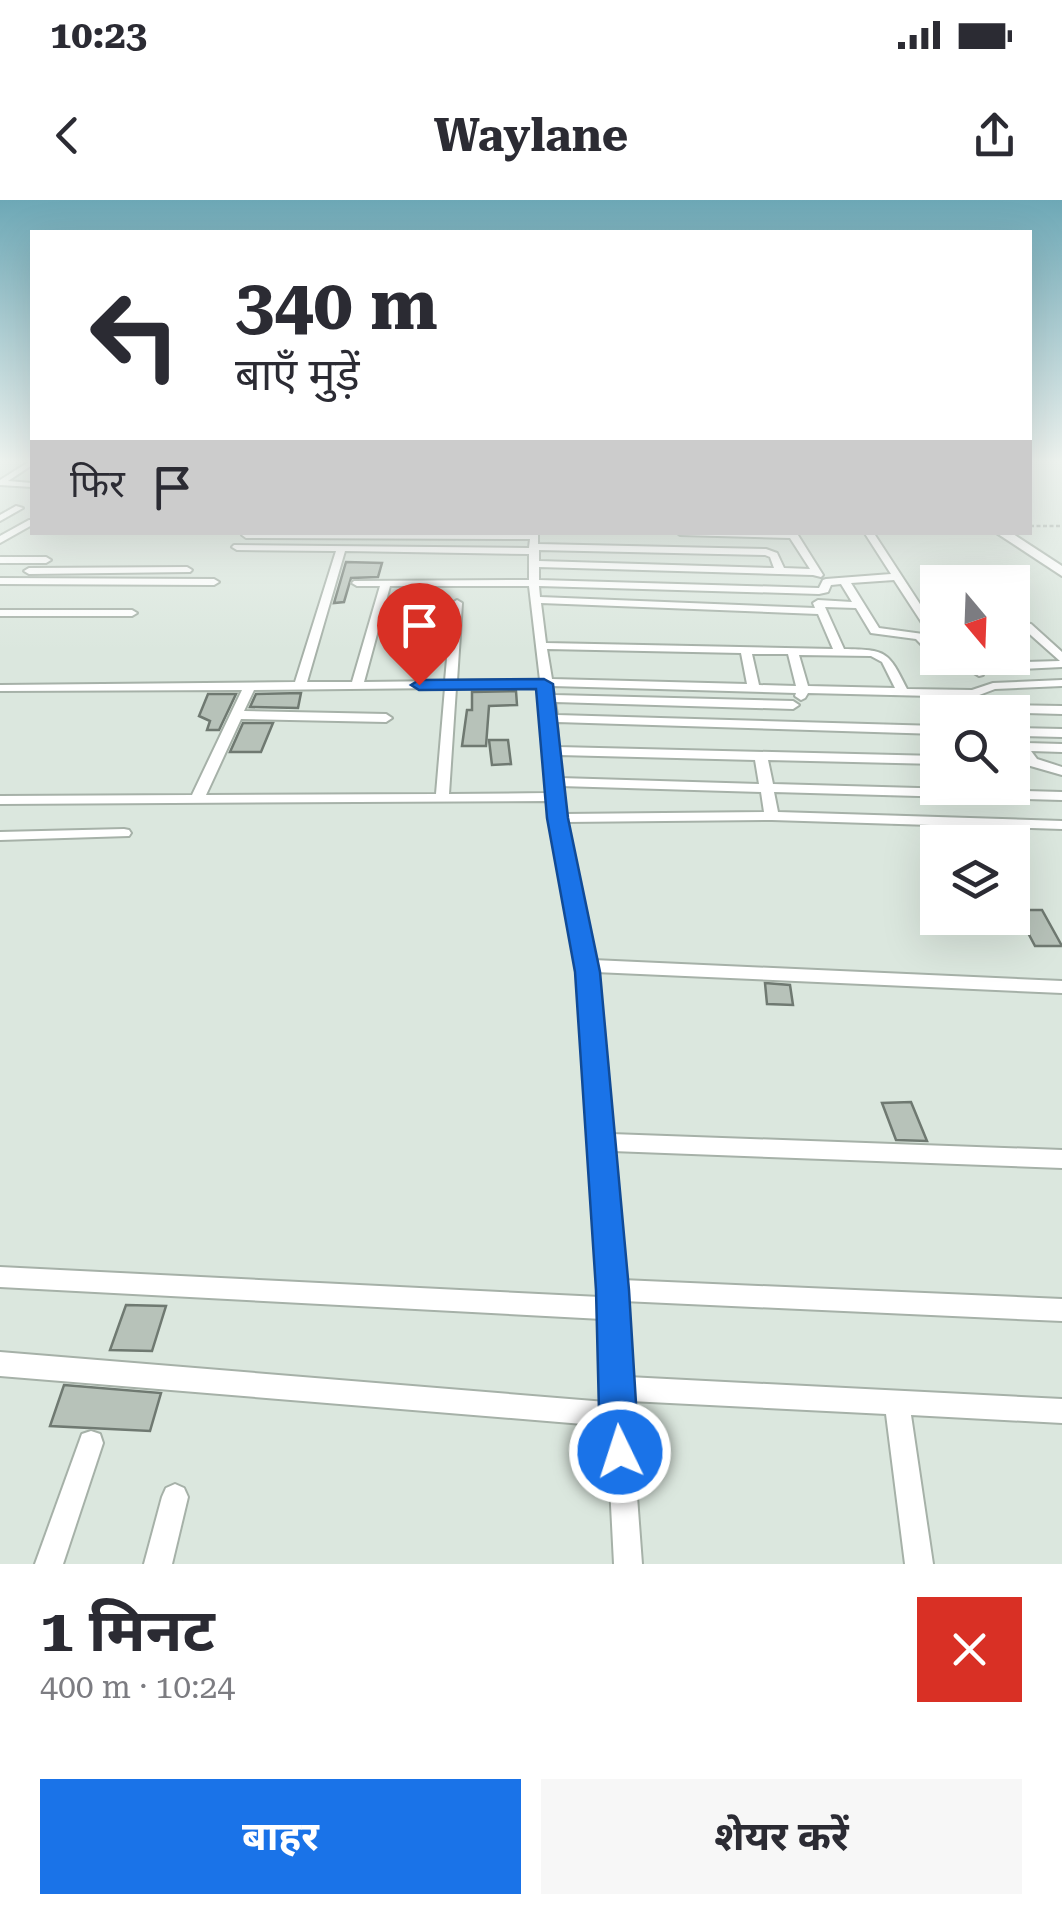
<!DOCTYPE html>
<html lang="hi">
<head>
<meta charset="utf-8">
<style>
  body { margin:0; font-family:"Roboto Serif","Noto Sans Devanagari",serif; background:#f7f7f7; color:#2b2b33; height:100vh; display:flex; flex-direction:column; font-size:38px; white-space:nowrap }
  * { box-sizing:border-box; margin:0 }
  p { font-size:32px; color:#7c7c81 }
  .icon { flex:none; width:55px; height:55px; fill:none; stroke:currentColor; stroke-width:2; stroke-linecap:round; stroke-linejoin:round }
  .map { position:relative; height:1364px; overflow:hidden }
  .sheet { display:flex; flex-direction:column; background:#fff; flex:1 }
  .sheet>* { flex:none }
  .guide { position:absolute; left:30px; top:30px; width:1002px; height:305px; border-radius:0px; box-shadow:0 10px 40px #0002; background:#fff; color:#2b2b33; overflow:hidden }
  .needle { width:65px; rotate:161deg }
  .controls { position:absolute; left:920px; top:365px; display:grid; gap:20px }
  .controls a { display:grid; place-items:center; width:110px; height:110px; border-radius:0px; background:#fff; box-shadow:0 10px 40px #0002; font-size:50px }
  .pin { position:absolute; display:grid; place-items:center; width:85px; height:85px; color:#fff; margin:-102px -42px; border-radius:50% 50% 50% 0; rotate:-45deg; box-shadow:0 0 10px #0007 }
  .pin .icon { rotate:45deg }
  .me { position:absolute; width:110px; margin:-55px; rotate:356deg; stroke-linejoin:round; filter:drop-shadow(0 0 8px #0008) }
  .turn { display:flex; align-items:center; gap:35px; height:210px; padding:0 40px; font-size:45px }
  .turn .icon { width:130px; height:130px; stroke-width:2.5 }
  .turn b { display:block; font-size:70px; line-height:85px }
  .then { display:flex; align-items:center; height:95px; padding:0 40px; background:#0003; gap:20px; font-size:38px }
  .round { display:grid; place-items:center; flex:none; width:105px; height:105px; border-radius:0px; background:#f7f7f7 }
  .headline { display:flex; align-items:center; justify-content:space-between; height:170px; padding:0 40px }
  h1 { font-size:60px; font-weight:700; line-height:75px }
  .primary-button { display:flex; gap:20px; margin-top:auto; padding:20px 40px }
  .primary-button a { flex:1; height:115px; border-radius:0px; background:#1a73e8; color:#fff; font-size:40px; font-weight:700; line-height:115px; text-align:center }
  .primary-button a+a { background:#f7f7f7; color:#2b2b33 }
  .status { display:flex; justify-content:space-between; align-items:center; height:70px; padding:0 50px; background:#fff; direction:ltr }
  .status svg { height:28px; fill:currentColor }
  header { display:flex; justify-content:space-between; align-items:center; height:130px; padding:0 40px; background:#fff; font-size:45px; font-weight:700 }
  .map>svg:first-child { display:block }
  .building { fill:#b7c2b9; stroke:#6f7971; stroke-width:2.5 }
  .lines { fill:none; stroke-linecap:round; stroke-linejoin:round }
  .street-casing { stroke:#a6b1a8; stroke-width:4 }
  .secondary-casing { stroke:#a6b1a8; stroke-width:4 }
  .path { stroke:#a1aaa3; stroke-width:2.5; stroke-dasharray:4 2.5; stroke-linecap:butt }
  .street { fill:#fff; fill-rule:evenodd }
  .secondary { fill:#fff; fill-rule:evenodd }
  .route { fill:#1a73e8; stroke:#114b97; stroke-width:2.5 }
</style>
</head>
<body>
<div class="status"><b>10:23</b><svg viewBox="0 0 49 12"><path d="M0 12V9h3v3zM5 12V6h3v6zM10 12V3h3v9zM15 12V0h3v12zM26 1h20v11H26zM47 4h2v5h-2z"/></svg></div>
<header><svg class="icon" aria-label="back" viewBox="0 0 24 24"><path d="M15 5l-7 7 7 7"/></svg>Waylane<svg class="icon" aria-label="share" viewBox="0 0 24 24"><path d="M12 15V3M7 8l5-5 5 5M5 13v7h14v-7"/></svg></header>
<div class="map">
<svg width="1062" height="1364" viewBox="0 0 1062 1364">
  <rect width="100%" height="100%" fill="#dbe7de"/>
  <!-- building -->
  <g class="building">
    <polygon points="346,362 382,363 378,377 351,378 344,402 334,403"/>
    <polygon points="516,491 517,505 489,506 486,546 462,546 467,510 472,510 472,492"/>
    <polygon points="301,493 298,508 250,507 256,494"/>
    <polygon points="208,494 236,494 219,530 207,530 210,521 199,516"/>
    <polygon points="243,523 273,523 261,552 230,552"/>
    <polygon points="489,540 508,540 511,564 492,565"/>
    <polygon points="1016,710 1042,710 1062,746 1035,746"/>
    <polygon points="765,783 790,785 793,805 767,804"/>
    <polygon points="911,902 927,941 896,940 882,903"/>
    <polygon points="126,1105 166,1106 152,1151 110,1150"/>
    <polygon points="64,1185 161,1193 150,1231 50,1226"/>
  </g>
  <g class="lines">
    <defs>
      <g id="street">
        <polygon points="32,260 32,265 8,281 32,283 32,287 0,285 0,280"/>
        <polygon points="16,306 23,308 0,321 0,315"/>
        <polygon points="29,320 32,320 32,325 0,343 0,336"/>
        <path d="M 245,332 L 538,332 L 538,344 L 766,349 L 777,353 L 784,368 L 810,369 L 790,338 L 680,335 L 676,332 L 796,332 L 823,375 L 821,377 L 813,375 L 539,367 L 539,380 L 819,388 L 823,380 L 826,379 L 891,374 L 864,332 L 873,332 L 931,421 L 922,423 L 894,380 L 851,383 L 879,428 L 923,434 L 938,450 L 938,458 L 944,458 L 952,464 L 1060,461 L 1024,429 L 1012,427 L 1012,421 L 1031,424 L 1062,452 L 1062,467 L 983,471 L 983,475 L 979,476 L 971,471 L 945,469 L 916,439 L 871,433 L 856,408 L 825,407 L 844,449 C 887,450 888,451 907,489 L 972,490 L 993,483 L 1062,480 L 1062,486 L 995,489 L 974,497 L 808,493 L 805,498 L 801,500 L 795,496 L 796,493 L 552,486 L 554,495 L 793,501 L 799,505 L 793,509 L 555,502 L 557,515 L 938,526 L 938,534 L 557,522 L 558,547 L 938,556 L 938,564 L 768,560 L 773,584 L 1062,592 L 1062,600 L 774,592 L 778,612 L 1062,621 L 1062,629 L 772,620 L 566,622 L 593,760 L 1062,781 L 1062,793 L 595,772 L 611,934 L 1062,950 L 1062,968 L 612,951 L 622,1080 L 1062,1099 L 1062,1121 L 623,1101 L 628,1177 L 1062,1199 L 1062,1223 L 911,1215 L 933,1364 L 905,1364 L 886,1214 L 630,1201 L 642,1364 L 614,1364 L 607,1226 L 0,1176 L 0,1152 L 606,1202 L 602,1119 L 0,1087 L 0,1067 L 600,1097 L 592,942 L 579,772 L 548,601 L 0,604 L 0,596 L 192,595 L 242,490 L 0,491 L 0,485 L 295,482 L 336,351 L 237,350 L 232,347 L 234,345 L 529,348 L 530,339 L 246,338 L 242,335 ZM 539,350 L 765,355 L 770,357 L 774,368 L 539,361 ZM 345,351 L 529,354 L 529,380 L 354,381 L 352,383 L 357,386 L 380,386 L 352,482 L 307,482 ZM 841,384 L 852,402 L 818,400 L 813,403 L 815,408 L 540,397 L 539,386 L 819,394 L 828,392 L 831,385 ZM 390,386 L 529,386 L 540,480 L 457,481 L 462,403 L 457,400 L 452,403 L 445,481 L 364,482 ZM 541,403 L 818,414 L 833,449 L 546,443 ZM 547,449 L 741,453 L 747,484 L 552,479 ZM 752,454 L 788,454 L 796,486 L 759,485 ZM 799,455 L 871,456 L 882,462 L 895,488 L 808,486 ZM 541,487 L 545,518 L 547,593 L 449,594 L 456,488 ZM 445,488 L 436,594 L 206,595 L 241,519 L 386,522 L 392,518 L 386,514 L 244,511 L 254,490 ZM 559,555 L 755,560 L 759,584 L 560,578 ZM 560,586 L 761,592 L 764,612 L 564,614 Z"/>
        <polygon points="0,357 46,357 51,360 46,363 0,363"/>
        <polygon points="187,367 192,370 190,372 29,374 24,371 29,368"/>
        <polygon points="0,378 214,379 219,382 214,385 0,384"/>
        <polygon points="0,410 132,410 137,413 132,416 0,416"/>
        <polygon points="997,505 1062,506 1062,514 993,512 991,509"/>
        <polygon points="1012,528 1062,529 1062,537 1022,536 1026,543 1062,544 1062,552 1031,551 1037,559 1062,567 1062,575 1027,565 1012,541"/>
        <polygon points="124,629 129,630 131,633 129,636 0,640 0,632"/>
        <polygon points="91,1231 100,1234 103,1243 63,1364 35,1364 82,1234"/>
        <polygon points="175,1284 184,1288 188,1297 172,1364 144,1364 162,1297 166,1288"/>
      </g>
      <polygon id="secondary" points="995,332 1010,332 1062,366 1062,376"/>
    </defs>
    <!-- street casing -->
    <use href="#street" class="street-casing"/>
    <!-- secondary casing -->
    <use href="#secondary" class="secondary-casing"/>
    <!-- path -->
    <polyline class="path" points="1030,326 1062,326"/>
    <!-- street -->
    <use href="#street" class="street"/>
    <!-- secondary -->
    <use href="#secondary" class="secondary"/>
  </g>
  <!-- sky -->
  <linearGradient id="sky" x2="0" y2="1"><stop stop-color="#6da8b6"/><stop offset="0.58" stop-color="#eff4f0"/><stop offset="1" stop-color="#eff4f0" stop-opacity="0"/></linearGradient>
  <rect width="1062" height="450" fill="url(#sky)"/>
  <!-- route -->
  <polygon class="route" points="544,479 553,484 568,618 600,772 629,1090 639,1252 633,1266 620,1271 606,1266 600,1252 596,1090 575,772 547,618 536,489 419,490 411,485 419,480"/>
</svg>
<div class="controls">
<a><svg class="needle" viewBox="-14 -14 28 28"><path d="M0-13l5 13h-10z" fill="#e53935"/><path d="M0 13l5-13h-10z" fill="#7c7c81"/></svg></a>
<a><svg class="icon" aria-label="search" viewBox="0 0 24 24"><circle cx="10" cy="10" r="6"/><path d="M15 15l6 6"/></svg></a>
<a><svg class="icon" aria-label="layers" viewBox="0 0 24 24"><path d="M12 4l9 5-9 5-9-5zM3 14l9 5 9-5"/></svg></a>
</div>
<div class="pin" style="left:419px;top:485px;background:#d93025"><svg class="icon" aria-label="arrive" viewBox="0 0 24 24"><path d="M6 21V4h12l-3 4 3 4H6"/></svg></div>
<svg class="me" style="left:620px;top:1252px" viewBox="-20 -20 40 40"><circle r="17" fill="#1a73e8" stroke="#fff" stroke-width="3"/><path d="M0-11L8 9 0 5-8 9z" fill="#fff"/></svg>
<div class="guide">
<div class="turn"><svg class="icon" aria-label="left" viewBox="0 0 24 24"><path d="M17 20v-9H6M10 6l-5 5 5 5"/></svg><div><b>340 m</b>बाएँ मुड़ें</div></div>
<div class="then">फिर<svg class="icon" aria-label="arrive" viewBox="0 0 24 24"><path d="M6 21V4h12l-3 4 3 4H6"/></svg></div>
</div>
</div>
<section class="sheet">
<div class="headline"><div><h1>1 मिनट</h1><p>400 m · 10:24</p></div><a class="round" style="background:#d93025;color:#fff"><svg class="icon" aria-label="close" viewBox="0 0 24 24"><path d="M6 6l12 12M18 6L6 18"/></svg></a></div>
<div class="primary-button"><a>बाहर</a><a>शेयर करें</a></div>
</section>
</body>
</html>
